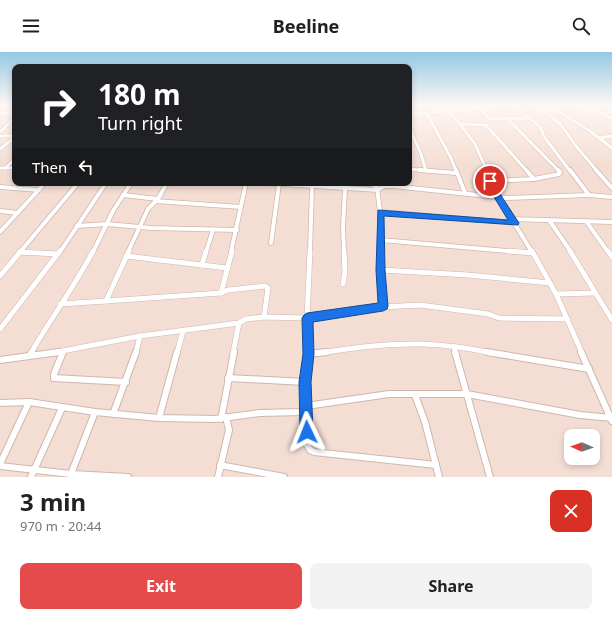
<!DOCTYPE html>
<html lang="en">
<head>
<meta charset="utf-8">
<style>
  body { margin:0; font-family:"Noto Sans",sans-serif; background:#f2f2f2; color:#202124; height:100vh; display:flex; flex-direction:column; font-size:15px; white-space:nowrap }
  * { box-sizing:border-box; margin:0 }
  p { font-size:13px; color:#757577 }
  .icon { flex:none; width:22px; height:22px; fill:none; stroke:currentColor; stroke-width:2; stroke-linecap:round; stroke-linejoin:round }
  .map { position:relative; height:425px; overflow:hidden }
  .details { display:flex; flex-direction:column; background:#fff; flex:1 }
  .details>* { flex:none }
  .top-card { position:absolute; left:12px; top:12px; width:400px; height:122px; border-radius:8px; box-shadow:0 2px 6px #0003; background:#202124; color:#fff; overflow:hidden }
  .needle { width:26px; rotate:272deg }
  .controls { position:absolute; left:564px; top:377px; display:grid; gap:8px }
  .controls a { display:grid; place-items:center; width:36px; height:36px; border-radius:8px; background:#fff; box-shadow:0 2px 6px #0003; font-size:20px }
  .pin { position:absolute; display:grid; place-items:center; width:34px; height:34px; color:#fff; margin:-17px; border:2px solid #fff; border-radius:50%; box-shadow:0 1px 4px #0007 }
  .me { position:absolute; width:44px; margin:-22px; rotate:358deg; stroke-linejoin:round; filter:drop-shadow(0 0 3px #0008) }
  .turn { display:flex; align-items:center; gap:14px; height:84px; padding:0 20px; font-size:18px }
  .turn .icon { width:52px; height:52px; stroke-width:2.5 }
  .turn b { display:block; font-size:28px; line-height:34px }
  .then { display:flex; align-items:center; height:38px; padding:0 20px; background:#0003; gap:8px; font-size:15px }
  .round { display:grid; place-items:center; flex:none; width:42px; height:42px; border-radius:8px; background:#f2f2f2 }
  .head { display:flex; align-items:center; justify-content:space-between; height:68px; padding:0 20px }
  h1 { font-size:24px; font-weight:700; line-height:30px }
  .action { display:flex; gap:8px; margin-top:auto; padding:8px 20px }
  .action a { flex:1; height:46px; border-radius:8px; background:#e54b4b; color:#fff; font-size:16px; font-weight:700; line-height:46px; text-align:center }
  .action a+a { background:#f2f2f2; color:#202124 }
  header { display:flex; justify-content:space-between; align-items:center; height:52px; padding:0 20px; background:#fff; font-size:18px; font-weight:700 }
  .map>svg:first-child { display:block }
  .residential { fill:#f4ded4; fill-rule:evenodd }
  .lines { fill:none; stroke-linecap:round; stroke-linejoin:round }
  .minor-far3-casing { stroke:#d0b6ae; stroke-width:4 }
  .minor-far2-casing { stroke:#d0b6ae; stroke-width:5.5 }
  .minor-far1-casing { stroke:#d0b6ae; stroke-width:6 }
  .minor-casing { stroke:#d0b6ae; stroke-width:8 }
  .minor-far3 { stroke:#fff; stroke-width:3 }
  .minor-far2 { stroke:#fff; stroke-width:4 }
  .minor-far1 { stroke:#fff; stroke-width:5 }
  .minor { stroke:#fff; stroke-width:6 }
  .route { fill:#1a73e8; stroke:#114b97 }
</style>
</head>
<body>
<header><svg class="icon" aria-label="menu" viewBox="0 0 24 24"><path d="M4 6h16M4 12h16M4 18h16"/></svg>Beeline<svg class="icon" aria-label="search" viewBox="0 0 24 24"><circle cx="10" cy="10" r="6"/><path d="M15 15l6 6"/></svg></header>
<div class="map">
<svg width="612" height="425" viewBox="0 0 612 425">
  <rect width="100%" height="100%" fill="#fceee5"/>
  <!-- residential -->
  <path class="residential" d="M 0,53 L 15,53 L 15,131 L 409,131 L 409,53 L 612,53 L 612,425 L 0,425 ZM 571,384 L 593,384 L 593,406 L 571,406 Z"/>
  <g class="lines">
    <defs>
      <g id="minor-far3">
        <polyline points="433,53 443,60"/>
        <polyline points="475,53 490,67 530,66 540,75 545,86 570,119"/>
        <polyline points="514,53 527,65"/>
        <polyline points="537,53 561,73 576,94 597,119"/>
        <polyline points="548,53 590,79 612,96"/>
        <polyline points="573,53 587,60 599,60 612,67"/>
        <polyline points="409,55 418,62"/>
        <polyline points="448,59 460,72 486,73 527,119"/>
        <polyline points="0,61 15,62"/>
        <polyline points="602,61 612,60"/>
        <polyline points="427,62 451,106 456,119"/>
        <polyline points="409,63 517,53"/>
        <polyline points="507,66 559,119"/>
        <polyline points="460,72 475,92 487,119"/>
        <polyline points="409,75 421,102 426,119"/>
        <polyline points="0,80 15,66"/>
        <polyline points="0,84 15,84"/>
        <polyline points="599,86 612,84"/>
        <polyline points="0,97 15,85"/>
        <polyline points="0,116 15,116"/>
        <polyline points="5,116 15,107"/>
        <polyline points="409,117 431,119"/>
      </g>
      <g id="minor-far2">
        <polyline points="419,118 456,121"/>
        <polyline points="456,118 465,141"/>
        <polyline points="486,118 498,145 532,200"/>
        <polyline points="526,118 534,127"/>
        <polyline points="570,118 589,143"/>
        <polyline points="596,118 612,136"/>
        <polyline points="490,129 534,127 559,122 560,120 558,118"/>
        <polyline points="266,131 378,138 384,134 393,134 506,146 589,143 612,145"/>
        <polyline points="369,131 377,135 380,160 381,200"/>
        <polyline points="0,135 39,138"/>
        <polyline points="123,143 158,147"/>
        <polyline points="155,149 241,155"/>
        <polyline points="0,159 18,161"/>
        <polyline points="380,160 515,171"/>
        <polyline points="511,167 612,170"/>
        <polyline points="549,168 571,200"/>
        <polyline points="586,169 608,200"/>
        <polyline points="77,174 107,172 151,176 237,178"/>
        <polyline points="0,180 45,131"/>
        <polyline points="381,188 520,200"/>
        <polyline points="271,191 279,132"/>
        <polyline points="20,200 78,131"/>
        <polyline points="60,200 106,131"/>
        <polyline points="93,200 113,159 131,131"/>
        <polyline points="128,200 148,157 158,147 167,131"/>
        <polyline points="206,200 213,178"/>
        <polyline points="231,200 246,131"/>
        <polyline points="310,200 312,134"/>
        <polyline points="344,200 343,176 345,136"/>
      </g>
      <g id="minor-far1">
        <polyline points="129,199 106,249 221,241 228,238 265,234 268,236 264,265"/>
        <polyline points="381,199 383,254"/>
        <polyline points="508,199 533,201"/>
        <polyline points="532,199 556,242 582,301"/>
        <polyline points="570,199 612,268"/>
        <polyline points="608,199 612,205"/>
        <polyline points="19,200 58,202"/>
        <polyline points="126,204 227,216"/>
        <polyline points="202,213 206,199"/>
        <polyline points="381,218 468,223 550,231"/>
        <polyline points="0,224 21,199"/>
        <polyline points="343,232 345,220 344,199"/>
        <polyline points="221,241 232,199"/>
        <polyline points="556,242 595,241"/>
        <polyline points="60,252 106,249"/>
        <polyline points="0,277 60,199"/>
        <polyline points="454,295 456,301"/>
        <path d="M 31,301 C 51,266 75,234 93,199"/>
        <polyline points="52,301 140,284 239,271 246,267 264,265 307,266 363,256 420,253 488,262 499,266 568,267"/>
        <polyline points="62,301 63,299"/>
        <polyline points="136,301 140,284"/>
        <polyline points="177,301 183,279"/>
        <polyline points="233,301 239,271"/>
        <polyline points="308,301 307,266 310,199"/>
        <path d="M 319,301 C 353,296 388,291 423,292 C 446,293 469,296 492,301"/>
      </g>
      <g id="minor">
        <polyline points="63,300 54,322 54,326 126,330"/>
        <polyline points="308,300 305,330 307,393 310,398 314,400 436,413"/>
        <polyline points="455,300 490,425"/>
        <polyline points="487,300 589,317"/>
        <polyline points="581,300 612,369"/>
        <polyline points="308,302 327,300"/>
        <polyline points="30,303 32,300"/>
        <polyline points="0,308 59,300"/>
        <polyline points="228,326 305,330"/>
        <polyline points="415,343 425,370 439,425"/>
        <polyline points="0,351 29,350 95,360 159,366 215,367 260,361 302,360 306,354 389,342 467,342 580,363 612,366"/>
        <polyline points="113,362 136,300"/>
        <polyline points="159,366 177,300"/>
        <polyline points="221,367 234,300"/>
        <polyline points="0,412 29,350"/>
        <polyline points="220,413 284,425"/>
        <polyline points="0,414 71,422 128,425"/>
        <polyline points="71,422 95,360"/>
        <polyline points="31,425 62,356"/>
        <polyline points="218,425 229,378 226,365"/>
      </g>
    </defs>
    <!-- minor-far3 casing -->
    <use href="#minor-far3" class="minor-far3-casing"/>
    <!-- minor-far2 casing -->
    <use href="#minor-far2" class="minor-far2-casing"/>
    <!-- minor-far1 casing -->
    <use href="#minor-far1" class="minor-far1-casing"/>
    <!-- minor casing -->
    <use href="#minor" class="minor-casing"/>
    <!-- minor-far3 -->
    <use href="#minor-far3" class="minor-far3"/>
    <!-- minor-far2 -->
    <use href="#minor-far2" class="minor-far2"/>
    <!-- minor-far1 -->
    <use href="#minor-far1" class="minor-far1"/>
    <!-- minor -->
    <use href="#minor" class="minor"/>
  </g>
  <!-- sky -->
  <linearGradient id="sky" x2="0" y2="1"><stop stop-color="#95c8e6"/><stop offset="0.47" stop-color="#fef7f3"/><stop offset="1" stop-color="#fef7f3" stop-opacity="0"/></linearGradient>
  <rect width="612" height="113" fill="url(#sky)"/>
  <!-- route -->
  <polygon class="route" points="488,127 490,127 494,129 502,145 519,171 518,173 384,164 385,218 388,254 387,257 383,259 313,270 314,302 311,330 313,380 311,385 307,387 302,385 300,380 299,330 303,302 302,266 304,263 307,261 378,251 376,218 378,158 508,168 494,145 487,129"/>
</svg>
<div class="controls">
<a><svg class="needle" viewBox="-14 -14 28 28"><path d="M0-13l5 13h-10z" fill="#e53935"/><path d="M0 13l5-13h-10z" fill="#757577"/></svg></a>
</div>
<div class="pin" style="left:490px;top:129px;background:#d93025"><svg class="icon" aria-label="arrive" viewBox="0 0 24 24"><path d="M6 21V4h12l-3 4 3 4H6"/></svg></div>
<svg class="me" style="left:307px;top:380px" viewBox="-20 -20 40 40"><path d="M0-17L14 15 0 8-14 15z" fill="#1a73e8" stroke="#fff" stroke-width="4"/></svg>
<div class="top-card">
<div class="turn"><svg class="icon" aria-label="right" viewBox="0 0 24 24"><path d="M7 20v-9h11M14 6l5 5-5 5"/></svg><div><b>180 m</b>Turn right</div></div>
<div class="then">Then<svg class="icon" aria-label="left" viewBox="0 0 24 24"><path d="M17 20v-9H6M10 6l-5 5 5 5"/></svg></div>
</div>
</div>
<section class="details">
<div class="head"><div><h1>3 min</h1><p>970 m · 20:44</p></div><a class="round" style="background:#d93025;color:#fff"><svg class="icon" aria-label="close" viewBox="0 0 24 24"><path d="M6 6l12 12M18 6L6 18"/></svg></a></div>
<div class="action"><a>Exit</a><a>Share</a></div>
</section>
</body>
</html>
